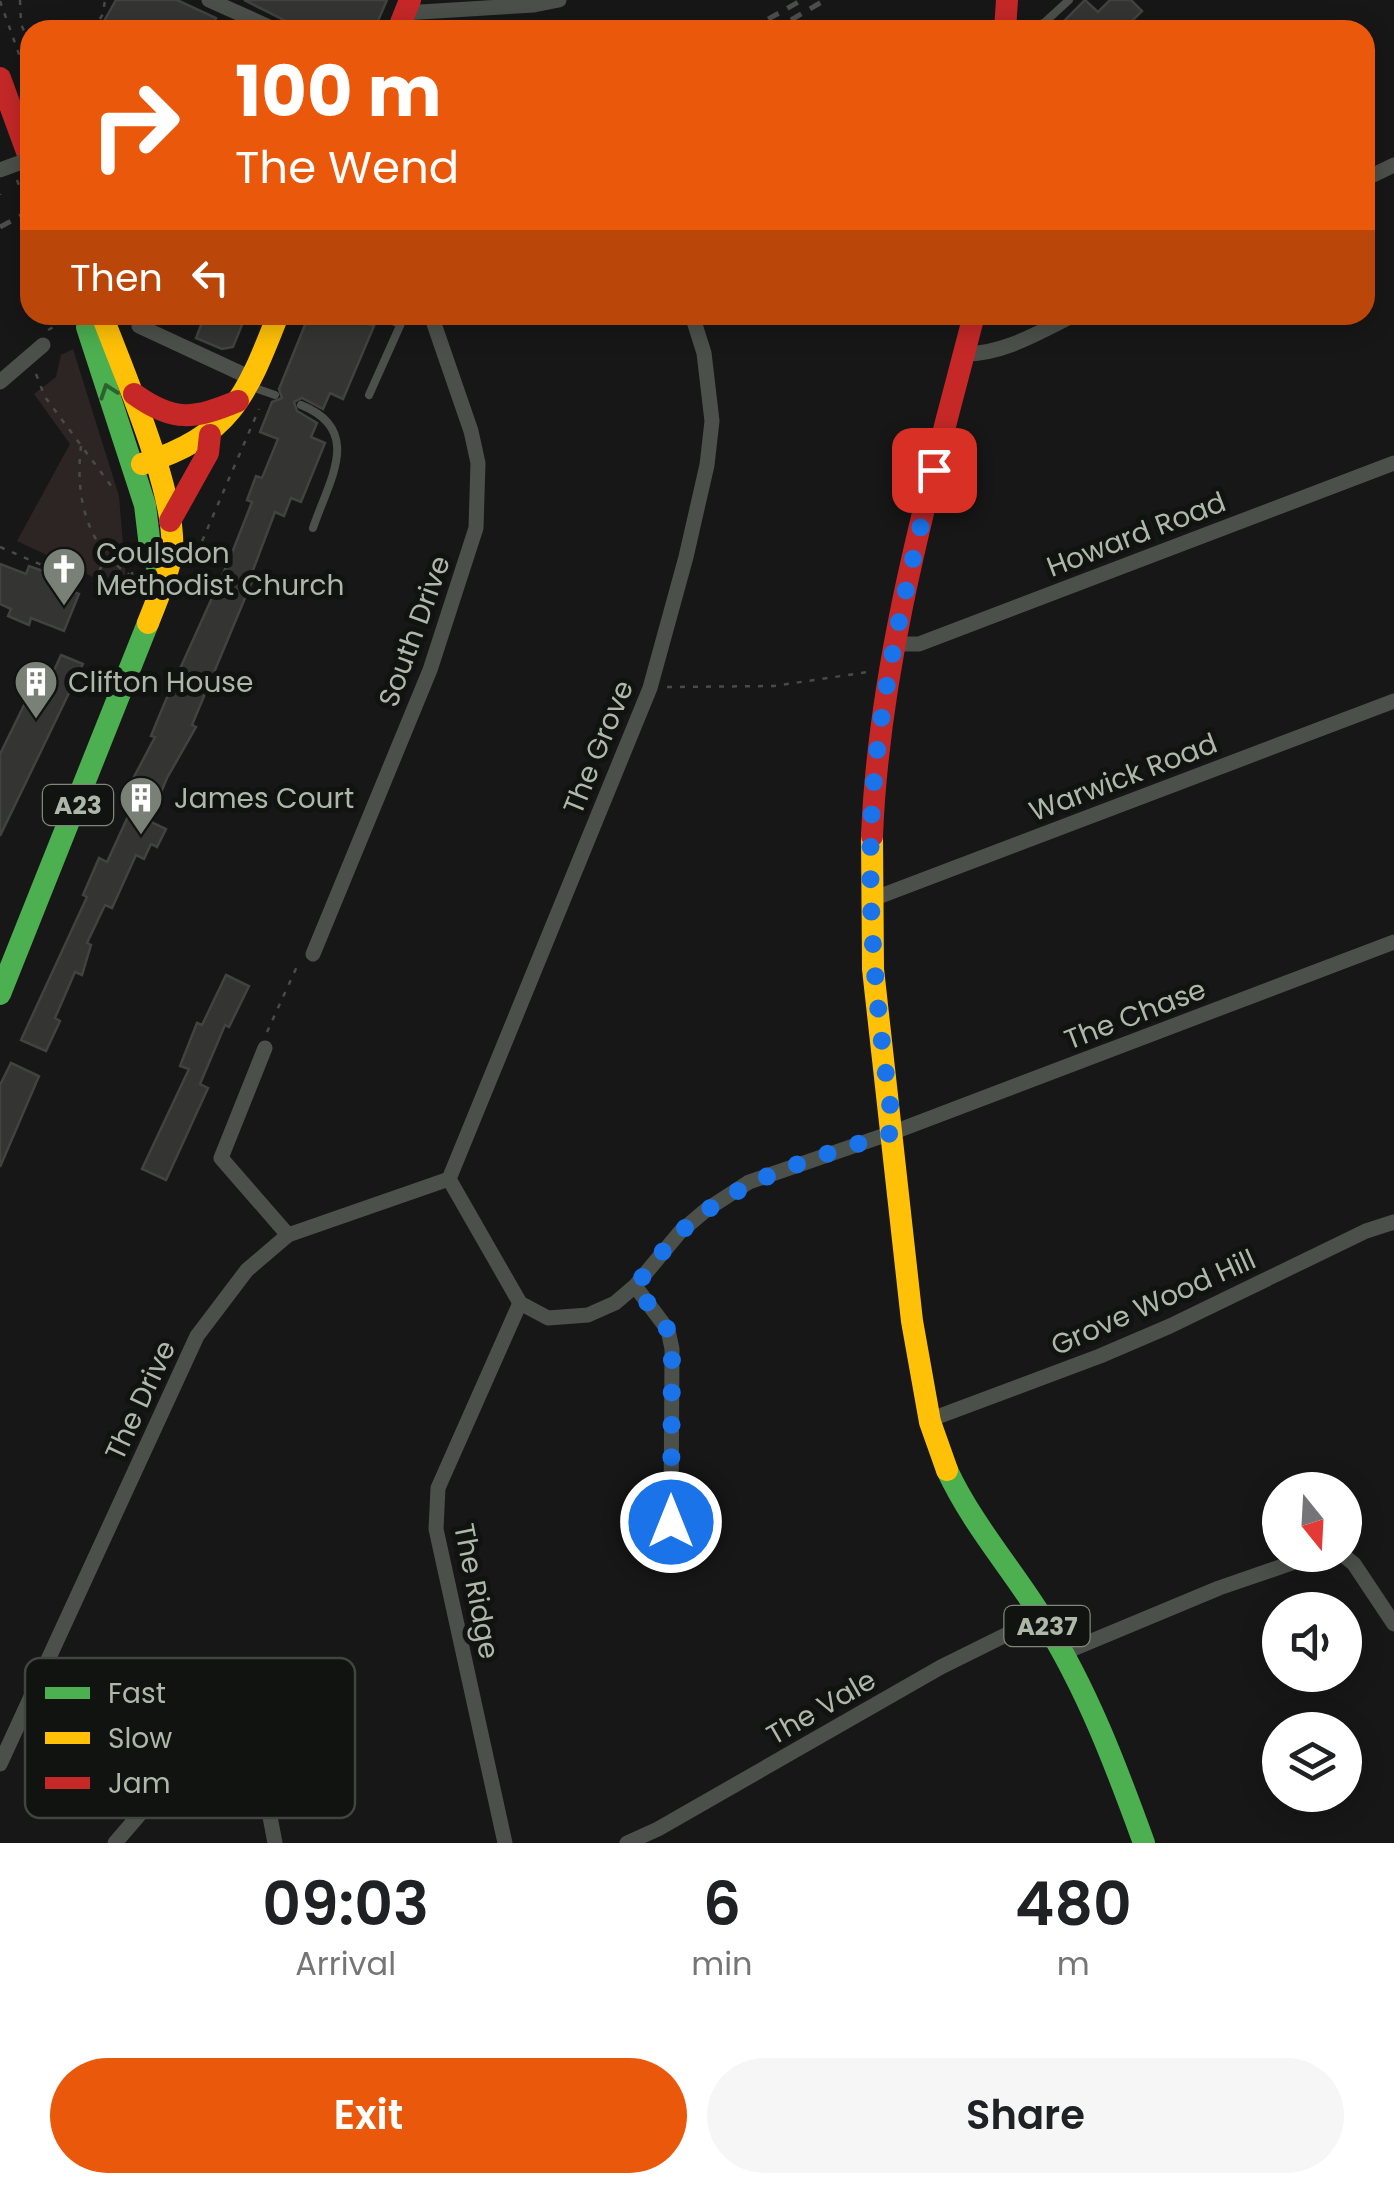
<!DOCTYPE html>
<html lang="en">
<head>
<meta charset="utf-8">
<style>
  body { margin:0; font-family:Poppins,sans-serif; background:#f6f6f6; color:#202124; height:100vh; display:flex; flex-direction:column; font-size:38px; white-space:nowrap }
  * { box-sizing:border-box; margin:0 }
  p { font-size:32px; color:#757577 }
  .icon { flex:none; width:55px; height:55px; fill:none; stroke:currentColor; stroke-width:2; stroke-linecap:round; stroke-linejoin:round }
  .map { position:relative; height:1843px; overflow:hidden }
  .side { display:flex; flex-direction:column; background:#fff; flex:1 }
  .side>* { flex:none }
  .guide { position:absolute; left:20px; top:20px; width:1355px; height:305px; border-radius:30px; box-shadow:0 5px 25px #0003; background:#ea580c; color:#fff; overflow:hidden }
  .needle { width:65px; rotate:162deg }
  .buttons { position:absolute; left:1262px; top:1472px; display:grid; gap:20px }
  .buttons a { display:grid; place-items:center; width:100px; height:100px; border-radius:50%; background:#fff; box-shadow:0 5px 25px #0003; font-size:50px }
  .pin { position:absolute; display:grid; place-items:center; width:85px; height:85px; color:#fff; margin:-42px; border-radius:20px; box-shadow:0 5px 15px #0006 }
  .me { position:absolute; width:110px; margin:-55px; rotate:0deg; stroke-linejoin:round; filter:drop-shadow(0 0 8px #0008) }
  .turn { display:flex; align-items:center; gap:35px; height:210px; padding:0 50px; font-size:45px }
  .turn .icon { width:130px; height:130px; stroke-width:2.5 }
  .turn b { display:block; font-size:70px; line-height:85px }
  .then { display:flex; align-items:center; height:95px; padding:0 50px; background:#0003; gap:20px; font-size:38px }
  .eta { display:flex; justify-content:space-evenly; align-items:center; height:170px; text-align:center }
  .eta b { font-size:60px; font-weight:600; line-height:70px }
  .primary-button { display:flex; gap:20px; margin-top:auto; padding:20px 50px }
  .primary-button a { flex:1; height:115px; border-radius:60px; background:#ea580c; color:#fff; font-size:40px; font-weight:600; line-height:115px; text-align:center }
  .primary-button a+a { background:#f6f6f6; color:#202124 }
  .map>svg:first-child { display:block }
  .green { fill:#2d2524 }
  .building { fill:#343533; stroke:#40433f; stroke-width:2.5 }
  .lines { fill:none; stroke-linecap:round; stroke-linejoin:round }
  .path { stroke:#484b47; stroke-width:2.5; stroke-dasharray:5 8; stroke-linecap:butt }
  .lane { stroke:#4c504b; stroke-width:8 }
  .street { stroke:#4c504b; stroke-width:15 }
  .fast { stroke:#4caf50; stroke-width:22 }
  .slow { stroke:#ffc107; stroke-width:22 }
  .jam { stroke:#c62828; stroke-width:22 }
  .rail { stroke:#4d4f4c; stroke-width:5; stroke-dasharray:12 10; stroke-linecap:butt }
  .street-bridge { stroke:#4c504b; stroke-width:15 }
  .oneway { stroke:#2e6130 }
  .route { stroke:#1a73e8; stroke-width:18; stroke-dasharray:0 32.4 }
  .labels { text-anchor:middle; stroke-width:10; stroke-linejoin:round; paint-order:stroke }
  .shield { fill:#111311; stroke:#7f867b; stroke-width:2.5 }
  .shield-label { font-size:25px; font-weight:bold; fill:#aeb8a9 }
  .street-label { font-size:28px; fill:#aeb8a9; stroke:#111311 }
  .poi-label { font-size:28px; fill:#aeb8a9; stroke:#111311; text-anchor:start }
  .key { fill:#111311; stroke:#40453f; stroke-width:2.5 }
  .key-label { font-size:28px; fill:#aeb8a9 }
</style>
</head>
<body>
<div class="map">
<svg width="1394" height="1843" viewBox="0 0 1394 1843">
  <rect width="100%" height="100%" fill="#171717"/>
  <!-- green -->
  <polygon class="green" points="73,349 119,496 127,593 17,541 70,444 34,394 56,377 61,355"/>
  <!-- building -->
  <g class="building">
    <polygon points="116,0 177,0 216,18 210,30 99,30"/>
    <polygon points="244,0 387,0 374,30 304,30"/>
    <polygon points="1085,0 1098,12 1110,0 1131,0 1142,11 1123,30 1055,30"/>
    <polygon points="205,315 246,315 233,347 222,349 196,338"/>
    <polygon points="309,315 347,315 374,326 343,399 330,393 323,409 302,398 294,402 297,411 317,423 311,437 325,443 301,502 291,498 284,516 275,512 250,578 253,579 192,725 196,727 167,778 149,821 166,829 157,847 151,844 144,859 136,855 112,908 105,905 87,943 91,945 82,975 75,972 55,1018 60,1021 46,1051 21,1040 87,897 83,895 99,858 107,862 136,799 125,794 155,737 151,736 165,702 230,558 252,502 247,500 256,476 262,478 278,439 260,432 272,402 282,398 279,389"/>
    <polygon points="0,564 26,574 29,566 49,573 46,581 79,594 64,631 31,618 29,625 8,616 11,609 0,604"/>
    <polygon points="61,655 83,664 0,836 0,754 32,689 43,695"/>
    <polygon points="226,975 249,986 229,1027 225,1025 200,1084 208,1088 166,1180 142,1169 189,1069 180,1066 197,1023 202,1025"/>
    <polygon points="11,1063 39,1076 0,1167 0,1085"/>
  </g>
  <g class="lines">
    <!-- path -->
    <g class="path">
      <polyline points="20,0 21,24 30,45"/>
      <polyline points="0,1 30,85"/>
      <polyline points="93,30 103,14 105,0"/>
      <polyline points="17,180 30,216"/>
      <polyline points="0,194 0,195"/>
      <polyline points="48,330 63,322"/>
      <polyline points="36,374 45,397 115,491"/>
      <path d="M 81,446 C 75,496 86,547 131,576"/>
      <polyline points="0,547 51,569"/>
      <polyline points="197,553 259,409"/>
      <polyline points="132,572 133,594"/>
      <polyline points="94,582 106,557"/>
      <polyline points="667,687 774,686 868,672"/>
      <polyline points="267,1032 299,962"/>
    </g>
    <!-- lane -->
    <g class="lane">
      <polyline points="1029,30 1045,22 1069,0"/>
      <polyline points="252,387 275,395"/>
      <polyline points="369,395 403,319"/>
      <path d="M 301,405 C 364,430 329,480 313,528"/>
    </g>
    <!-- street -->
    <g class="street">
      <polyline points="209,0 276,30"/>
      <polyline points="404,13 534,5 559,0"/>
      <polyline points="1365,179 1394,165"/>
      <polyline points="386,315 397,319 415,315"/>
      <polyline points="139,326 253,379"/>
      <path d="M 965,354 C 1004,354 1039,332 1074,315"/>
      <polyline points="0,382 43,345"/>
      <polyline points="894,644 919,644 1394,463"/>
      <polyline points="870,900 1394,701"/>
      <polyline points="313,954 430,670 476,528 478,463 471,431 431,315"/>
      <polyline points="265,1048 221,1158 288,1235"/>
      <polyline points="449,1179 520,1303 548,1318 588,1315 615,1303 635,1286 680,1232 706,1210 749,1182 894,1132 1394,942"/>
      <polyline points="449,1179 650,688 686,557 707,465 712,421 704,353 692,315"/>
      <polyline points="635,1286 668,1330 672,1349 671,1522"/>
      <polyline points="929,1420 1100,1356 1170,1326 1366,1231 1394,1222"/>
      <polyline points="651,1535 671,1522 688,1532"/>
      <polyline points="1343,1555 1354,1564 1394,1624"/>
      <polyline points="1063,1653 1219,1588 1315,1555"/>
      <polyline points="0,1764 197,1336 247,1270 288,1235 449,1179"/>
      <polyline points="267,1801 275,1843"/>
      <polyline points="115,1843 226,1714"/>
      <polyline points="505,1843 436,1529 438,1488 520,1303"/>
      <polyline points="627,1843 658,1829 941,1667 1042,1617"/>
    </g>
    <!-- fast -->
    <g class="fast">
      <polyline points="87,327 145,505 151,555 163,576"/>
      <polyline points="0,994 148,623"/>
      <path d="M 947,1470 C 972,1524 1012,1569 1043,1619 C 1087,1689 1116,1766 1144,1843"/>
    </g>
    <!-- slow -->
    <g class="slow">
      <path d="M 102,315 C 122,369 182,505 171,558 C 166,580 156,602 148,623"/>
      <path d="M 142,464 C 230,436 246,397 278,315"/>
      <polyline points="872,836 873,969 912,1321 930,1422 947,1470"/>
    </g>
    <!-- jam -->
    <g class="jam">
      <polyline points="398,30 410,0"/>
      <polyline points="1005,30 1007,0"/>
      <polyline points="0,78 30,160"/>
      <path d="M 134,394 C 174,423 194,419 238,401"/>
      <polyline points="170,521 208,453 210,435"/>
      <path d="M 872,836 C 879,659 930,485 974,315"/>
    </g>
    <!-- rail -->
    <g class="rail">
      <polyline points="791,20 825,0"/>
      <polyline points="749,30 802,0"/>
      <polyline points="0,227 30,211"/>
    </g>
    <!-- street-bridge -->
    <polyline class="street-bridge" points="0,170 30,159"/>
  </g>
  <!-- one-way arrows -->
  <defs><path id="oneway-chevron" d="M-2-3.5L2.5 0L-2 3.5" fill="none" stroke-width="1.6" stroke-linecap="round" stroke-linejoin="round" transform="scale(2.5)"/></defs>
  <use class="oneway" href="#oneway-chevron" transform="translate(108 391) rotate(-109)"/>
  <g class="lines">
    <!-- route -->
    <path class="route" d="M 671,1522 L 672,1349 L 668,1330 L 635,1286 C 651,1267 666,1245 685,1228 C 744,1175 820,1157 894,1132 C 878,1023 866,917 872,807 C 879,692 908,581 934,470"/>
  </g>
  <!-- icons -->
  <defs>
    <symbol id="church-pin" viewBox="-11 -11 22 30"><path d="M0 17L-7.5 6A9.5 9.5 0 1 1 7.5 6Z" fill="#798076" stroke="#111311"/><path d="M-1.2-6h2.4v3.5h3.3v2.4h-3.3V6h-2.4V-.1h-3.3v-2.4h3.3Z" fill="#fff"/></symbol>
    <symbol id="building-pin" viewBox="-11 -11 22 30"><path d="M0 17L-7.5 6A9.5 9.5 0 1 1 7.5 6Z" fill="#798076" stroke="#111311"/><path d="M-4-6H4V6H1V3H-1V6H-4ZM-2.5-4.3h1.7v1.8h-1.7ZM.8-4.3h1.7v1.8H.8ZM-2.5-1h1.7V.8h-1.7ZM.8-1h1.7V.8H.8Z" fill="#fff"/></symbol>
  </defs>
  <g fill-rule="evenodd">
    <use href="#church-pin" x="39" y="544" width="50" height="68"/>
    <use href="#building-pin" x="11" y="657" width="50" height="68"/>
    <use href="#building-pin" x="116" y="773" width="50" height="68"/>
  </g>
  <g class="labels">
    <!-- shield labels -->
    <g class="shield">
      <rect x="43" y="785" width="70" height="40" rx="8"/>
      <rect x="1004.5" y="1606" width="85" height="40" rx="8"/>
    </g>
    <g class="shield-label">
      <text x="78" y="814">A23</text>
      <text x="1047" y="1635">A237</text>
    </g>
    <!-- street labels -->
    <g class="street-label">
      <text transform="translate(1136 534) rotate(-21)" y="10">Howard Road</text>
      <text transform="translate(414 631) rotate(-70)" y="10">South Drive</text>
      <text transform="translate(598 747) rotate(-68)" y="10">The Grove</text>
      <text transform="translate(1123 777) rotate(-21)" y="10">Warwick Road</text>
      <text transform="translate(1135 1014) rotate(-21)" y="10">The Chase</text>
      <text transform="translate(1153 1302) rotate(-24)" y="10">Grove Wood Hill</text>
      <text transform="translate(140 1400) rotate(-65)" y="10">The Drive</text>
      <text transform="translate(477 1591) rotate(79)" y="10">The Ridge</text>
      <text transform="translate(821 1707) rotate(-30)" y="10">The Vale</text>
    </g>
    <!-- poi labels -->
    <g class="poi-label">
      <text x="96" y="563">Coulsdon<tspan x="96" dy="32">Methodist Church</tspan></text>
      <text x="68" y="692">Clifton House</text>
      <text x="174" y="808">James Court</text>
    </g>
  </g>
  <!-- legend -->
  <rect x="25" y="1658" width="330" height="160" rx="15" class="key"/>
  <rect x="45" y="1687" width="45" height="12" fill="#4caf50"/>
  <rect x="45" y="1732" width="45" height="12" fill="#ffc107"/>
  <rect x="45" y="1777" width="45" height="12" fill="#c62828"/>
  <g class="key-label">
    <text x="108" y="1703">Fast</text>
    <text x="108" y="1748">Slow</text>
    <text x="108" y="1793">Jam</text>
  </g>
</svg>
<div class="buttons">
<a><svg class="needle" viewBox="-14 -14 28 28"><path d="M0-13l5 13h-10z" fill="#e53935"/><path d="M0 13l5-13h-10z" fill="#757577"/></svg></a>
<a><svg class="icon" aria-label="sound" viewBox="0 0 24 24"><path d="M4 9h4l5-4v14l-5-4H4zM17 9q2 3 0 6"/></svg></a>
<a><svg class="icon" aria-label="layers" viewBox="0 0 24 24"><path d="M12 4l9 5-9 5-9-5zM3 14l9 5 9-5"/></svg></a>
</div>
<div class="pin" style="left:934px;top:470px;background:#d93025"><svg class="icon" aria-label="arrive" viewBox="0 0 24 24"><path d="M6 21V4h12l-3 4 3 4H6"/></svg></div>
<svg class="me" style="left:671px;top:1522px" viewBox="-20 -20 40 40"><circle r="17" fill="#1a73e8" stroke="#fff" stroke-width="3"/><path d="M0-11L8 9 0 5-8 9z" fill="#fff"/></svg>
<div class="guide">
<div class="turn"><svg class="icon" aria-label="right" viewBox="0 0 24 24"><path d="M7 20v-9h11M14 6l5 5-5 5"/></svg><div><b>100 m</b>The Wend</div></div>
<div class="then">Then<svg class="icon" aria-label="left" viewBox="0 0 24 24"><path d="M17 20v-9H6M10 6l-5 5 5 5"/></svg></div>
</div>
</div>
<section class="side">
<div class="eta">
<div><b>09:03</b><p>Arrival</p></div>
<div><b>6</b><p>min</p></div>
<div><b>480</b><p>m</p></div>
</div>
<div class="primary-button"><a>Exit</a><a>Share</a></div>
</section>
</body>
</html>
